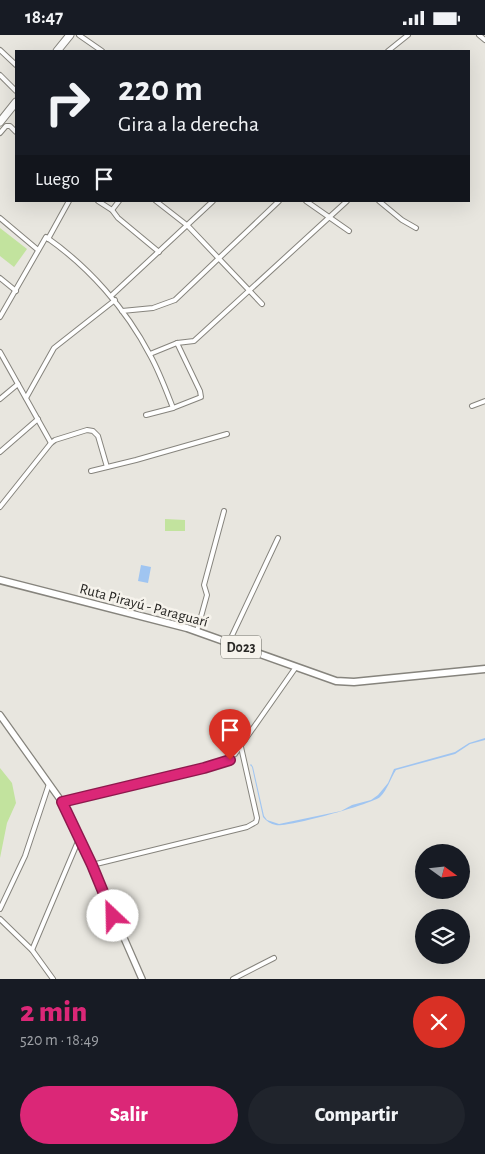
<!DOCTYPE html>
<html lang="es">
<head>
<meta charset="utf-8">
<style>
  body { margin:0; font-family:"Alegreya Sans",sans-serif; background:#20242c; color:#f1f3f6; height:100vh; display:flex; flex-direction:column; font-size:19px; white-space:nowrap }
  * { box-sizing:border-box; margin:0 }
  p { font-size:16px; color:#9ea1a6 }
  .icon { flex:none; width:28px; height:28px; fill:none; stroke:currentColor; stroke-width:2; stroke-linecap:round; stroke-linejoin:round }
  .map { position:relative; height:944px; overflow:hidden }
  .side { display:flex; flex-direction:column; background:#171b24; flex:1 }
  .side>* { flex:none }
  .banner { position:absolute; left:15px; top:15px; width:455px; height:152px; border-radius:0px; box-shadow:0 5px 20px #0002; background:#171b24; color:#f1f3f6; overflow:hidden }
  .needle { width:32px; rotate:105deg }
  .buttons { position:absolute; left:415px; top:809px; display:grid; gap:10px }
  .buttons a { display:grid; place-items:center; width:55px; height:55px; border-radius:50%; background:#171b24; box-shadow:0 5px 20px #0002; font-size:25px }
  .pin { position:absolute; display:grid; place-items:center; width:42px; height:42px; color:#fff; margin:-51px -21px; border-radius:50% 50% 50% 0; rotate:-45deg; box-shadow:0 0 5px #0007 }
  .pin .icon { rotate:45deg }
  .me { position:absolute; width:55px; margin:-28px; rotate:336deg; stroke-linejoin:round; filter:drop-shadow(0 0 4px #0008) }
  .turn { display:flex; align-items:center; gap:18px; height:105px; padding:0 20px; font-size:22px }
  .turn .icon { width:65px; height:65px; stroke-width:2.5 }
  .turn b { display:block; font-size:35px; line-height:42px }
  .then { display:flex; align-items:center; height:48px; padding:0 20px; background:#0003; gap:10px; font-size:19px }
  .round { display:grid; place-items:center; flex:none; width:52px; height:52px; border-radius:26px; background:#20242c }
  .headline { display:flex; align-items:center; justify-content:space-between; height:85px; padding:0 20px }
  h1 { font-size:30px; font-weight:800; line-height:38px; color:#db2777 }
  .primary-button { display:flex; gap:10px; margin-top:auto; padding:10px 20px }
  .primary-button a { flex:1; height:58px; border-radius:30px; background:#db2777; color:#fff; font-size:20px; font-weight:800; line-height:58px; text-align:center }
  .primary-button a+a { background:#20242c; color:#f1f3f6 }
  .status { display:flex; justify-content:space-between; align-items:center; height:35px; padding:0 25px; background:#171b24; direction:ltr }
  .status svg { height:14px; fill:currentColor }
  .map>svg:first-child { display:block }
  .green { fill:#c2e39e }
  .water { fill:#a0c5f1 }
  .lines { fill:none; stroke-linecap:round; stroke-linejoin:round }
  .street-casing { stroke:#86847d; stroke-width:6 }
  .secondary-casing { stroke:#86847d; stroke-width:8 }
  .primary-casing { stroke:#86847d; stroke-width:9 }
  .highway-casing { stroke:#86847d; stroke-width:9 }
  .street { stroke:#fff; stroke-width:4 }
  .secondary { stroke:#fff; stroke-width:5.5 }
  .primary { stroke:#fff; stroke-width:6 }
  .highway { stroke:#fff; stroke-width:7 }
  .route-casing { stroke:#8e194d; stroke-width:12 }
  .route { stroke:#db2777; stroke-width:9 }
  .labels { text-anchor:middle; stroke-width:5; stroke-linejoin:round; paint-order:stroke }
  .shield { fill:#f6f3ec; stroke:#676661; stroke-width:1 }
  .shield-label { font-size:14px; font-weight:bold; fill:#2a2926 }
  .street-label { font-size:15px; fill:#2a2926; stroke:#f6f3ec }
</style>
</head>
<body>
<div class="status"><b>18:47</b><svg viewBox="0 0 49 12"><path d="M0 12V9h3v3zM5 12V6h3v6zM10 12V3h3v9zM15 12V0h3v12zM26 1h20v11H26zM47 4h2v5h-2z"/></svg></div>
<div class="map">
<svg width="485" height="944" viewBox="0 0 485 944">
  <rect width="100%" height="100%" fill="#e8e6df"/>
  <!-- green -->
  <g class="green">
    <polygon points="0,193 27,214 14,232 0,221"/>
    <polygon points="165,484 185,485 185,496 165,496"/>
    <polygon points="0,733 12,748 16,768 7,788 0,823"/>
  </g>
  <!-- water -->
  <g class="water">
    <polygon points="141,530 151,532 148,548 138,546"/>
    <path d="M 485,703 L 485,705 L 470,709 L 455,719 L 396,735 C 390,744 388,754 380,762 C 372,769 286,793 276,790 C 271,789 266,786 263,782 L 252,732 L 250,730 L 251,729 L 253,732 L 264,781 L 267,785 L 279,789 L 341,776 L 352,770 L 371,765 L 378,760 L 388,748 L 394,734 L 455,717 L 469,708 Z"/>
  </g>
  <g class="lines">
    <defs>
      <g id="street">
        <polyline points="79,0 102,16"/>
        <polyline points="479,0 485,5"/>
        <polyline points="0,15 16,30"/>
        <polyline points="388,16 408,0"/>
        <polyline points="0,40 16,56"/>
        <polyline points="0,98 6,91 10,91 16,97"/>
        <polyline points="98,166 112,175 118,183 159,217"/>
        <polyline points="156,166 188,191 262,269"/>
        <polyline points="306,166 349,196"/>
        <polyline points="379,166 402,185 416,193"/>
        <polyline points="112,175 119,166"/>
        <polyline points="0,183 38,215"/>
        <polyline points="48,204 69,166"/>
        <polyline points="0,243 16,256"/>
        <polyline points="111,261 213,166"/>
        <polyline points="122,276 153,273 175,265 279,166"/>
        <path d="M 0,282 L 46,202 C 89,232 126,274 150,320 C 159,336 166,355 173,373"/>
        <polyline points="0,317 51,408"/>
        <polyline points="150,319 177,308 194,306 347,166"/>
        <polyline points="26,363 54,313 115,265"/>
        <polyline points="0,364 18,349"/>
        <polyline points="472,371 485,366"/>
        <polyline points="146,380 173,373 201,362 200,356 177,308"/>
        <polyline points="0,417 38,384"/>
        <polyline points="91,436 136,425 227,399"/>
        <polyline points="0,472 51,408 55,405 87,395 93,396 98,401 107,432"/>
        <polyline points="197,596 207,560 204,550 224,476"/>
        <polyline points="229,607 278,503"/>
        <polyline points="62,767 222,728 235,719 296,632"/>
        <polyline points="92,830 247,792 256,787 257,783 241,712"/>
        <polyline points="0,874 25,821 49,749"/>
        <polyline points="0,884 32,915 53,944"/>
        <polyline points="32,915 79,804"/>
        <polyline points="233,944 274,923"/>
      </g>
      <polyline id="secondary" points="0,680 62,767 92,830 142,944"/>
      <polyline id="primary" points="0,545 187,593 336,646 354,647 485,634"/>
      <g id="highway">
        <polyline points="57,16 70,0"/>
        <polyline points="0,87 16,67"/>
      </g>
    </defs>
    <!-- street casing -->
    <use href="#street" class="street-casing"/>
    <!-- secondary casing -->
    <use href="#secondary" class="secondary-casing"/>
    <!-- primary casing -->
    <use href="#primary" class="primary-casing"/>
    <!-- highway casing -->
    <use href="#highway" class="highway-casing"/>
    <!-- street -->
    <use href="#street" class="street"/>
    <!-- secondary -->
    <use href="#secondary" class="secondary"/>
    <!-- primary -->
    <use href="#primary" class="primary"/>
    <!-- highway -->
    <use href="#highway" class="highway"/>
  </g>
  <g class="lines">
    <defs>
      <polyline id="route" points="113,881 92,830 62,767 204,733 230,725"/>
    </defs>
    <!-- route casing -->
    <use href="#route" class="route-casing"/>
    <!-- route -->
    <use href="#route" class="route"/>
  </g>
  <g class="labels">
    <!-- shield labels -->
    <rect class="shield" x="221" y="600.5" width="40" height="23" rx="4"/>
    <g class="shield-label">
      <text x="241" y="617">D023</text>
    </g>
    <!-- street labels -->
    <g class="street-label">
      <text transform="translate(144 570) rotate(15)" y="5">Ruta Pirayú - Paraguarí</text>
    </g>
  </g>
</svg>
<div class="buttons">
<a><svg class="needle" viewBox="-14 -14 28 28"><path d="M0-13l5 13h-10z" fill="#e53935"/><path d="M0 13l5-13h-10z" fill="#9ea1a6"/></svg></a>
<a><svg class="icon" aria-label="layers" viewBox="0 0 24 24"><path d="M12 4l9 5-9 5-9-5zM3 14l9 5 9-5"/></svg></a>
</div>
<div class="pin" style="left:230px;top:725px;background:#d93025"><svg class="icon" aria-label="arrive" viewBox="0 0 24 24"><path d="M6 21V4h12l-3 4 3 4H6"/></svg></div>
<svg class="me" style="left:113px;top:881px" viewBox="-20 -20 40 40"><circle r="19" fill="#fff"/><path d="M0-13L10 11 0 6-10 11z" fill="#db2777"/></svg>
<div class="banner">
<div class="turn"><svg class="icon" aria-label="right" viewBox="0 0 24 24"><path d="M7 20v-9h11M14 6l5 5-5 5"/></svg><div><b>220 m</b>Gira a la derecha</div></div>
<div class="then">Luego<svg class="icon" aria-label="arrive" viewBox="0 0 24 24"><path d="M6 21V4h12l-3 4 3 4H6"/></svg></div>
</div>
</div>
<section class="side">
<div class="headline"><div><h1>2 min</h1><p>520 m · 18:49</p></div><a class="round" style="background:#d93025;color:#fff"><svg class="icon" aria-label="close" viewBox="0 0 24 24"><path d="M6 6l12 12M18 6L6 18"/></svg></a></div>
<div class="primary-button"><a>Salir</a><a>Compartir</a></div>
</section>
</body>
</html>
